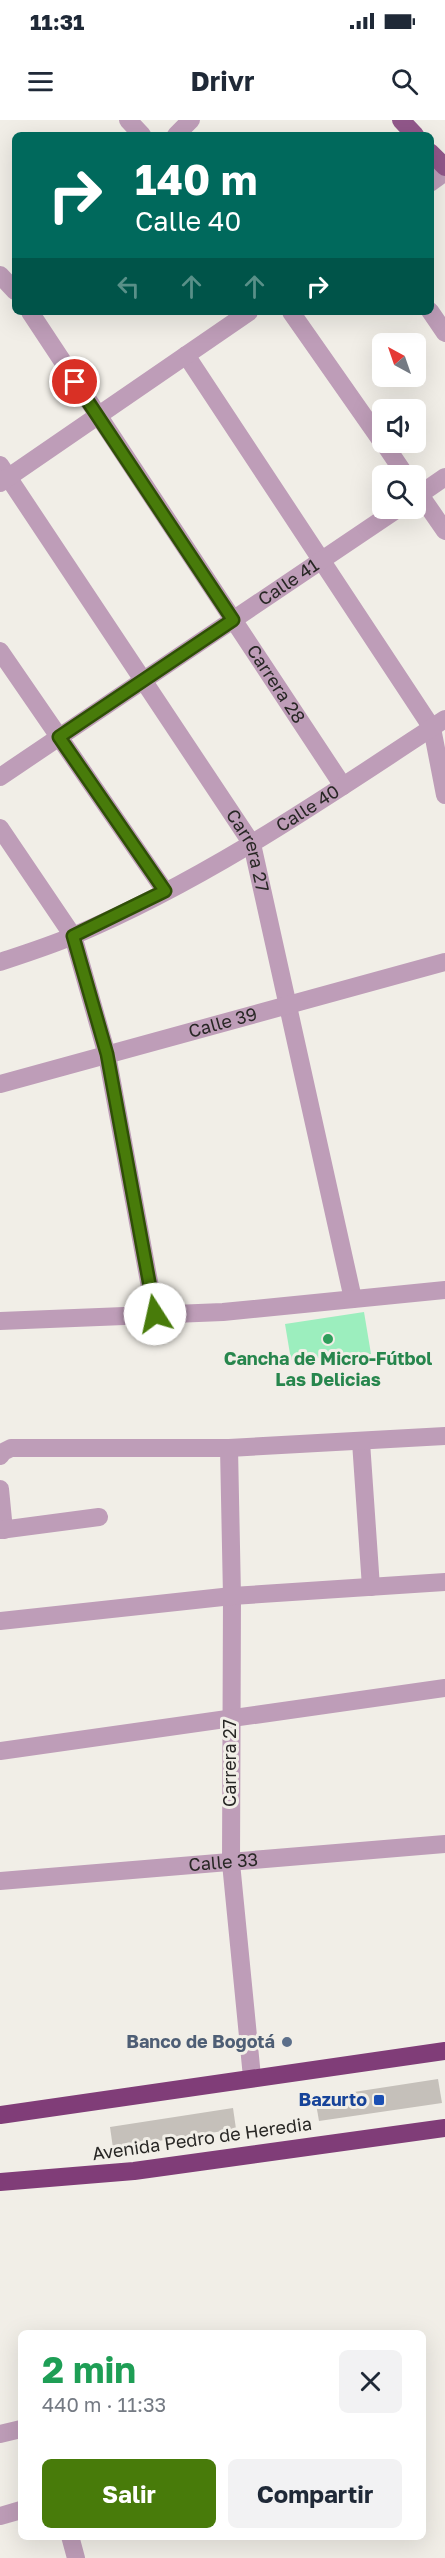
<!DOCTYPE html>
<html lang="es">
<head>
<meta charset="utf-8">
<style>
  body { margin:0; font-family:"Golos Text",sans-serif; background:#f2f2f3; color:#1f2937; height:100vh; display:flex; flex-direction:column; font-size:22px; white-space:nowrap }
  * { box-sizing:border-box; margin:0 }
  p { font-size:20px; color:#747a83 }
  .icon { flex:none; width:33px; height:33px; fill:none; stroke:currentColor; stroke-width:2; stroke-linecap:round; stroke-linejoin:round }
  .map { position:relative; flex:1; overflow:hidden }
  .drawer { position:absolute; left:18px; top:2210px; width:408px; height:210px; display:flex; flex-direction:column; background:#fff; border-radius:9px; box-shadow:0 6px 24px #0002 }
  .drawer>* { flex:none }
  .hud { position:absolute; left:12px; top:12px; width:422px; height:183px; border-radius:9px; box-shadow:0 6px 24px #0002; background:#00695c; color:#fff; overflow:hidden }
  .needle { width:39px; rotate:320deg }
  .fabs { position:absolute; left:372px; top:213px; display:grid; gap:12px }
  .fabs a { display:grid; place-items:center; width:54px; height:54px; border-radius:9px; background:#fff; box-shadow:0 6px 24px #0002; font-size:30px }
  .pin { position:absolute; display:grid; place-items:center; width:51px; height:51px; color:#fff; margin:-26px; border:3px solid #fff; border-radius:50%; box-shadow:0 2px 6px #0007 }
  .me { position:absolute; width:66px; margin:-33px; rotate:350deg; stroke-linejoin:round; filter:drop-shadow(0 0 4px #0008) }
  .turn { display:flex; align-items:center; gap:21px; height:126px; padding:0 24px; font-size:27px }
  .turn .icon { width:78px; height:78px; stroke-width:2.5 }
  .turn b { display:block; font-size:42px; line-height:51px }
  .lanes { display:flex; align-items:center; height:57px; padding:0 24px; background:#0003; justify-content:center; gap:30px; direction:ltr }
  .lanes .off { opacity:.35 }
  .round { display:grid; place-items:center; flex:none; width:63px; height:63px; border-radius:9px; background:#f2f2f3 }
  .head { display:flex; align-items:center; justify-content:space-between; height:102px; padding:0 24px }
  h1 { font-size:36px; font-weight:700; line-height:45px; color:#1e9e55 }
  .cta { display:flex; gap:12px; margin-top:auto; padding:12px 24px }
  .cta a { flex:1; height:69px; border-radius:9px; background:#487b0a; color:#fff; font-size:24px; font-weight:700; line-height:69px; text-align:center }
  .cta a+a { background:#f2f2f3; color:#1f2937 }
  .status { display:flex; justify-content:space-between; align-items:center; height:42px; padding:0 30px; background:#fff; direction:ltr }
  .status svg { height:16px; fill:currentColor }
  header { display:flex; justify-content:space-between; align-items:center; height:78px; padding:0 24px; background:#fff; font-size:27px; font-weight:700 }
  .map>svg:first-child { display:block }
  .green { fill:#9ceebe }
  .building { fill:#c5c0ba }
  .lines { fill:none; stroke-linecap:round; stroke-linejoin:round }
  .minor { stroke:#be9db8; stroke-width:18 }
  .major { stroke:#91578a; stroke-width:18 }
  .highway { stroke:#803d78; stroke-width:18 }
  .route-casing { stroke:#2f5006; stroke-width:15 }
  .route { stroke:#487b0a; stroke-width:10 }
  .leisure-dot { fill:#2e9e5b; stroke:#f1eee7; stroke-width:2 }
  .service-dot { fill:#5c6f8a; stroke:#f1eee7; stroke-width:2 }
  .transit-dot { fill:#1a4fb4; stroke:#f1eee7; stroke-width:2 }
  .labels { text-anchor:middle; stroke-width:6; stroke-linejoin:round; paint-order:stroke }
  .street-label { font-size:18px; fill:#282725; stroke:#f1eee7 }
  .leisure-label { font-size:18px; font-weight:bold; fill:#27864d; stroke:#f1eee7 }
  .service-label { font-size:18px; font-weight:bold; fill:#4e5e75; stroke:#f1eee7; text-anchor:end }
  .transit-label { font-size:18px; font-weight:bold; fill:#164399; stroke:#f1eee7; text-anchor:end }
</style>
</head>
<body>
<div class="status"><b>11:31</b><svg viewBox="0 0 49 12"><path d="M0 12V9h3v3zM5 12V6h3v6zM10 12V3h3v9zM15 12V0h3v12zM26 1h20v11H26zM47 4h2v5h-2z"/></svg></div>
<header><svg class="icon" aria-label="menu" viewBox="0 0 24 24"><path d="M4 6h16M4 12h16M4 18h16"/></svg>Drivr<svg class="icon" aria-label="search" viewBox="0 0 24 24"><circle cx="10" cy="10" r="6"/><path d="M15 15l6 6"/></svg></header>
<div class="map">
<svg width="445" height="2438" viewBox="0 0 445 2438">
  <rect width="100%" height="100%" fill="#f1eee7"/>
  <!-- green -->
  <polygon class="green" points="364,1192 371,1234 291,1240 285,1204"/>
  <!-- building -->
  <g class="building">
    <polygon points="438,1959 442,1983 319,2001 315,1978"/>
    <polygon points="233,1988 236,2009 113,2028 110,2007"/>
  </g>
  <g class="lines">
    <!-- minor -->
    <g class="minor">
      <polyline points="128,0 142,15"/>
      <polyline points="176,15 191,0"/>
      <polyline points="430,63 445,52"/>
      <polyline points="0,155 15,171"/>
      <polyline points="430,191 445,213"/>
      <path id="s1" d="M 30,192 L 343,666"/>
      <polyline points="291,192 382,322"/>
      <polyline points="186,235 432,608 445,675"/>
      <polyline points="383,322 406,356"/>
      <path id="s2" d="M 0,345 L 252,724 L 353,1179"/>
      <polyline points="0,363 249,192"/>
      <polyline points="416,369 445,411"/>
      <polyline points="416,377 445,357"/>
      <polyline points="0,531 165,771"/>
      <path id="s3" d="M 0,657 L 399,388"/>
      <polyline points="0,708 73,816 107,935 155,1194"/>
      <path id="s4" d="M 0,842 C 24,834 49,826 73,816 C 206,760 325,678 445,599"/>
      <path id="s5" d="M 0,964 L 445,842"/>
      <polyline points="0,1201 223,1192 445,1170"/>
      <polyline points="361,1322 371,1467"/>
      <polyline points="229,1328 232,1476 231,1743 252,1957"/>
      <polyline points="0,1336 3,1332 11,1328 229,1328 445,1316"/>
      <polyline points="0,1369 4,1410"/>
      <polyline points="0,1410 99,1397"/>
      <polyline points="0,1501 232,1476 445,1462"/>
      <polyline points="0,1631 445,1568"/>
      <path id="s6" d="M 0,1761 L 445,1724"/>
      <polyline points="0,2314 21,2309"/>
      <polyline points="0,2396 21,2390"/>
      <polyline points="70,2416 76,2438"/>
    </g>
    <!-- major -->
    <g class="major">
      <polyline points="401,0 415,15"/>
      <polyline points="430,32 445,47"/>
    </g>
    <!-- highway -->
    <g class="highway">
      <polyline points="0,1995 445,1931"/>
      <polyline points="0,2062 134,2051 445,2008"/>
    </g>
  </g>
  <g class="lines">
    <defs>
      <polyline id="route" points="75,262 233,500 59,617 165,771 73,816 107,934 155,1194"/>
    </defs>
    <!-- route casing -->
    <use href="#route" class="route-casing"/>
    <!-- route -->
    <use href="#route" class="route"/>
  </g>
  <!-- markers -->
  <circle class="leisure-dot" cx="328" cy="1219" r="6"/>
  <circle class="service-dot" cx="287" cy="1922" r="6"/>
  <rect class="transit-dot" x="373" y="1974" width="12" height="12" rx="3"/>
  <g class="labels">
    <!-- street labels -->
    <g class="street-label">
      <text dy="6" stroke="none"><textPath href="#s3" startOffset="348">Calle 41</textPath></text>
      <text dy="6" stroke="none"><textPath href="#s1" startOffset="446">Carrera 28</textPath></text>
      <text dy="6" stroke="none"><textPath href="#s4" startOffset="345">Calle 40</textPath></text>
      <text dy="6" stroke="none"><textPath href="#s2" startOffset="460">Carrera 27</textPath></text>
      <text dy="6" stroke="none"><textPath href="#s5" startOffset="231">Calle 39</textPath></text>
      <text transform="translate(230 1643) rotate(-90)" y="6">Carrera 27</text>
      <text dy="6" stroke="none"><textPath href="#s6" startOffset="224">Calle 33</textPath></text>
      <text transform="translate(202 2019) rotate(-8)" y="6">Avenida Pedro de Heredia</text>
    </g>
    <!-- leisure labels -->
    <g class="leisure-label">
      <text x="328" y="1245">Cancha de Micro-Fútbol<tspan x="328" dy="21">Las Delicias</tspan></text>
    </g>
    <!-- service labels -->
    <g class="service-label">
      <text x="275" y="1928">Banco de Bogotá</text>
    </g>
    <!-- transit labels -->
    <g class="transit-label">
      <text x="367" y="1986">Bazurto</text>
    </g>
  </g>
</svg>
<div class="fabs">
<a><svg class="needle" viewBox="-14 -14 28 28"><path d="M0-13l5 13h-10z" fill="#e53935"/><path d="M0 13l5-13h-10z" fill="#747a83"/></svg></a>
<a><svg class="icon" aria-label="sound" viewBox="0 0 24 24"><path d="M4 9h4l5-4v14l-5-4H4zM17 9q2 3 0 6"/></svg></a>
<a><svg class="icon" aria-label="search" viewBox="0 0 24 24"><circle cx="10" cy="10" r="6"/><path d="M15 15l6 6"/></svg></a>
</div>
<div class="pin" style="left:75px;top:262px;background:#d93025"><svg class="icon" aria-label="arrive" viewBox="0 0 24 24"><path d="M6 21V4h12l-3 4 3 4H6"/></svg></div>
<svg class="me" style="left:155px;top:1194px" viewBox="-20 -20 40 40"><circle r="19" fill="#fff"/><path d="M0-13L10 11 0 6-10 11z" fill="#487b0a"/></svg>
<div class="hud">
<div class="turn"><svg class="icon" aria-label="right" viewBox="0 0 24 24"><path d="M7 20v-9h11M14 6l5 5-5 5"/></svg><div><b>140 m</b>Calle 40</div></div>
<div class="lanes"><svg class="icon off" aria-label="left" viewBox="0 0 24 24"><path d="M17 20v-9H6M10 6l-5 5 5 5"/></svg><svg class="icon off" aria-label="ahead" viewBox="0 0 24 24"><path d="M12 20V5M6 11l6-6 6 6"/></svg><svg class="icon off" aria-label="ahead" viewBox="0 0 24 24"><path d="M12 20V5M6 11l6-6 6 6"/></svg><svg class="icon" aria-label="right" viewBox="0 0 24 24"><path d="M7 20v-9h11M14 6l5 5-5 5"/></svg></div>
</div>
<section class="drawer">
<div class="head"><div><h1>2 min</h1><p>440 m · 11:33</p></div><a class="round"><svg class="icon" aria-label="close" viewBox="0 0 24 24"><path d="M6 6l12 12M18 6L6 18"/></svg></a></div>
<div class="cta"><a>Salir</a><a>Compartir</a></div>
</section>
</div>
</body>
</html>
